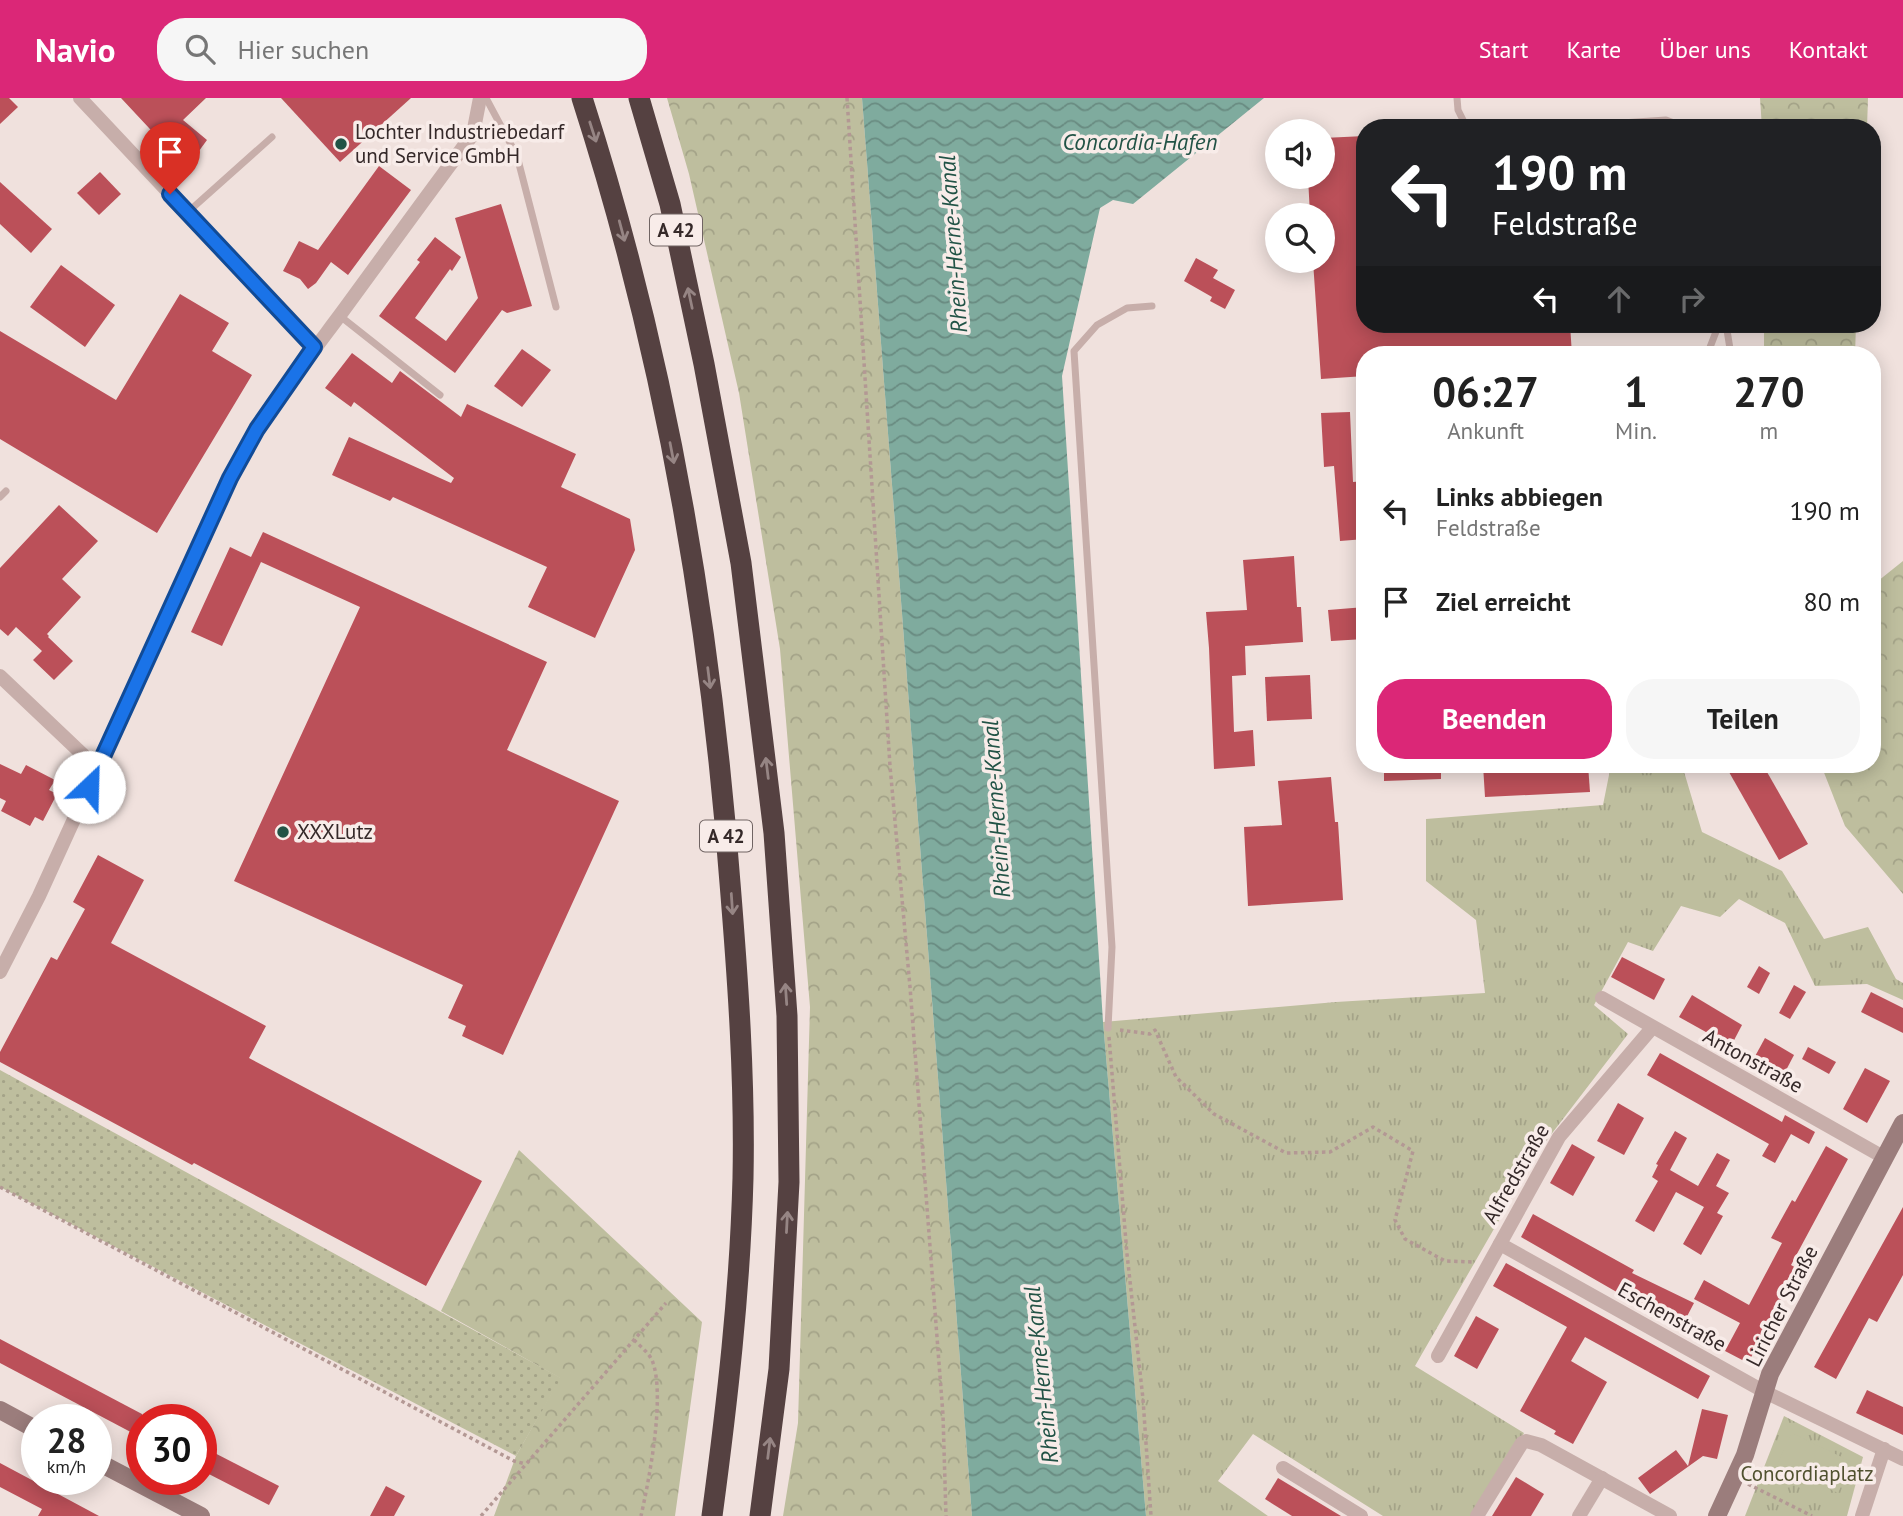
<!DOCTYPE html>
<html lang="de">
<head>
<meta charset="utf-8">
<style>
  body { margin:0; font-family:"PT Sans",sans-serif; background:#f6f6f6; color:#222; height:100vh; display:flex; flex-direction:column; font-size:26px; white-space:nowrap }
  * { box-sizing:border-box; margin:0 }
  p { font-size:23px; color:#767676 }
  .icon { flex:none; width:38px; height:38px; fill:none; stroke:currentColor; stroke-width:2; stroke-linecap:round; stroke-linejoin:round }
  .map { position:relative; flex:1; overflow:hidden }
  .side { position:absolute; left:1356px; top:248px; width:525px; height:427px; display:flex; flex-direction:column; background:#fff; border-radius:28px; box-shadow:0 4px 18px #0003 }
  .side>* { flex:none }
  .top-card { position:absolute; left:1356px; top:21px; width:525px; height:214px; border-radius:28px; box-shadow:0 4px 18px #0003; background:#202124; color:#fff; overflow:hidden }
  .controls { position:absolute; left:1265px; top:21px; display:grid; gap:14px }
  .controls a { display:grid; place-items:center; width:70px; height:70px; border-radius:50%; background:#fff; box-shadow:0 4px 18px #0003; font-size:35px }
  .speed { position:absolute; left:21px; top:1306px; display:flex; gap:14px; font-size:35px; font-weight:700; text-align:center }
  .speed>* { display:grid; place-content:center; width:91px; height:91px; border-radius:50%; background:#fff; box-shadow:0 4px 18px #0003; line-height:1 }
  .speed small { font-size:18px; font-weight:400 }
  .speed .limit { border:10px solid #d22; background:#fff; color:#111 }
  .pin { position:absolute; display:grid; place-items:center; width:60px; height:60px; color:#fff; margin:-72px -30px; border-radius:50% 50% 50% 0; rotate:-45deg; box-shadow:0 0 7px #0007 }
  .pin .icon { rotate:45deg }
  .me { position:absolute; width:77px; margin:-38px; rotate:24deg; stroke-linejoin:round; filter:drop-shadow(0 0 5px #0008) }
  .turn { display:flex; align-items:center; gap:24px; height:147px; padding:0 21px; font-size:32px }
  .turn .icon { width:91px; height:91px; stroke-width:2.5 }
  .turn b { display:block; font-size:49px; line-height:60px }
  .lanes { display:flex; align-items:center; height:66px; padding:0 21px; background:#0003; justify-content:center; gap:35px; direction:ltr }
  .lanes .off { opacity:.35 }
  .eta { display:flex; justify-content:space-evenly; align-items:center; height:119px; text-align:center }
  .eta b { font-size:42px; font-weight:800; line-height:49px }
  .cta { display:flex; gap:14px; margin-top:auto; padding:14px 21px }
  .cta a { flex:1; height:80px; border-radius:28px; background:#db2777; color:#fff; font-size:28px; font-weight:800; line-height:80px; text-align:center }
  .cta a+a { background:#f6f6f6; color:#222 }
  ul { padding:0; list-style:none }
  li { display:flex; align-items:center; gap:21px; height:91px; padding:0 21px }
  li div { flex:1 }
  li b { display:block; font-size:26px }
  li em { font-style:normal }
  header { display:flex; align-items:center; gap:42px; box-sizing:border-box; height:98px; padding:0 35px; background:#db2777; color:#fff }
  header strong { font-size:33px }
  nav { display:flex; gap:38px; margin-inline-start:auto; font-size:24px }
  .search { width:490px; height:63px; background:#f6f6f6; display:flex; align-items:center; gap:18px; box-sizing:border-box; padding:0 24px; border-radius:28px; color:#767676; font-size:26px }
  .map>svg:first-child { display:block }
  .grass { fill:url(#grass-tufts) }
  .forest { fill:url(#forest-crowns) }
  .garden { fill:url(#garden-dots) }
  .pitch { fill:#bebe9e }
  .water { fill:url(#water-waves) }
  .building { fill:#bb5059 }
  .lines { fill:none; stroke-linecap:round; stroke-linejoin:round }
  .path { stroke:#b39894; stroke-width:3.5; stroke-dasharray:3.5 3.5; stroke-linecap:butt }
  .lane { stroke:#c7aeaa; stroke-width:7 }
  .street { stroke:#c7aeaa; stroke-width:14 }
  .secondary { stroke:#9b7d7c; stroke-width:18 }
  .highway { stroke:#554141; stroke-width:21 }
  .oneway { stroke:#968584 }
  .route-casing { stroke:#114b97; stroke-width:18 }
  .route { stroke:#1a73e8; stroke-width:12 }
  .poi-dot { fill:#225346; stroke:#f8ece9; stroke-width:2.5 }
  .labels { text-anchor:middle; stroke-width:7; stroke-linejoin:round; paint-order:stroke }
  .shield { fill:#f8ece9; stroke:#706463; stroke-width:2 }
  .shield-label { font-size:19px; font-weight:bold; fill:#352929 }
  .poi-label { font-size:21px; fill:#352929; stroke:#f8ece9; text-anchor:start }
  .street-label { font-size:21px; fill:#352929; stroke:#f8ece9 }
  .park-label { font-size:21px; fill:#50512f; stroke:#f8ece9 }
  .water-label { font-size:23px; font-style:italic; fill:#225346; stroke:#f8ece9 }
</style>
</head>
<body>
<header>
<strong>Navio</strong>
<div class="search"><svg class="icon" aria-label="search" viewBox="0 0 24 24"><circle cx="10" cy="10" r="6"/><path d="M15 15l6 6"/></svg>Hier suchen</div>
<nav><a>Start</a><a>Karte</a><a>Über uns</a><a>Kontakt</a></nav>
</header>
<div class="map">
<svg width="1903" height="1418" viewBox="0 0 1903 1418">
  <defs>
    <pattern id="grass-tufts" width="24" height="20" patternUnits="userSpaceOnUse" patternTransform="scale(1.75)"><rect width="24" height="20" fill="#bebe9e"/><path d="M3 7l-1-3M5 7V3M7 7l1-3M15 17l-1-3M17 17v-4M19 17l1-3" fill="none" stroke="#a4a388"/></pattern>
    <pattern id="forest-crowns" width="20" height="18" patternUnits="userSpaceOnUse" patternTransform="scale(1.75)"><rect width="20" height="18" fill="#bebe9e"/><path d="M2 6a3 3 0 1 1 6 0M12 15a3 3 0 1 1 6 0" fill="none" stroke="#a4a388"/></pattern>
    <pattern id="garden-dots" width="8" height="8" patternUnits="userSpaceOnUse" patternTransform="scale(1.75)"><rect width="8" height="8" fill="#bebe9e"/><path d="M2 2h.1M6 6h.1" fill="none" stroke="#a4a388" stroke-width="1.8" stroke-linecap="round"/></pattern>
    <pattern id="water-waves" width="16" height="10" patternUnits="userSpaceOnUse" patternTransform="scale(1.75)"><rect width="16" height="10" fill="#7fab9e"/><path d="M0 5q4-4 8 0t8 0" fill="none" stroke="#698b81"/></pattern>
  </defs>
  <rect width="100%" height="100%" fill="#f0e1dd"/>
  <!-- grass -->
  <g class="grass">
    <polygon points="1611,667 1682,667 1702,734 1782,773 1824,841 1868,829 1896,881 1903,885 1903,902 1867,886 1815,888 1785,825 1739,801 1720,819 1681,808 1653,853 1628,844 1594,907 1628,936 1540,1051 1415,1268 1524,1335 1476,1418 1383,1418 1253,1336 1218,1383 1268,1418 1146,1418 1103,924 1336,904 1485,895 1476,822 1426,783 1426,721 1603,707"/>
    <polygon points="1784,1318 1863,1359 1847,1418 1745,1418"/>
  </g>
  <!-- forest -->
  <g class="forest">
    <polygon points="667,0 862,0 972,1418 783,1418 798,1325 810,909 780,551 739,295 689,76"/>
    <polygon points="1760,0 1868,0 1867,30 1762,30"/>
    <polygon points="1764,226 1856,226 1855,257 1764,257"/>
    <polygon points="1903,463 1903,796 1845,728 1821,667 1872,667 1873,487"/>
    <polygon points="519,1052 702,1224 675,1418 494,1418 516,1358 560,1280 441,1213"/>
  </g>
  <!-- garden -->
  <polygon class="garden" points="0,972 561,1280 516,1358 0,1089"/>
  <!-- pitch -->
  <polygon class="pitch" points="1792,1335 1852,1364 1838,1395 1777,1366"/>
  <!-- water -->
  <polygon class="water" points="862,0 1264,0 1133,106 1113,102 1100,110 1062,278 1103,924 1146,1418 972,1418"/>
  <!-- building -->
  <g class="building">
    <polygon points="0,0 9,0 18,9 0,26"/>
    <polygon points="121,0 206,0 183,22 207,42 188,68 177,60"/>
    <polygon points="281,0 411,0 340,64"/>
    <polygon points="1365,38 1365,226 1570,226 1572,257 1365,257 1365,278 1321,281 1313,163 1323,163 1323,117 1310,117 1308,79 1323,79 1323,40"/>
    <polygon points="379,68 411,92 348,177 331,164 316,185 308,191 300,181 283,173 299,143 318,152"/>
    <polygon points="100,74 121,96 99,117 77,95"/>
    <polygon points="0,84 52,131 31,155 0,126"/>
    <polygon points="501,106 532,208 507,215 502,212 455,275 379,218 420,164 417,162 435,139 461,159 452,173 450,171 415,220 446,243 478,200 455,120"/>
    <polygon points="1196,160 1218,172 1213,180 1235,192 1225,211 1210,203 1212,199 1184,183"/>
    <polygon points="61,167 115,207 85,249 30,209"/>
    <polygon points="180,196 229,225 212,253 252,277 157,435 0,341 0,233 116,302"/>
    <polygon points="522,251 551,272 522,309 494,288"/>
    <polygon points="352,255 392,285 400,273 461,319 467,306 576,356 561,389 630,421 635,452 595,540 528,509 547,469 393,399 390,403 332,377 349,339 451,385 454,380 354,304 351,309 325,290"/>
    <polygon points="1350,314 1353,384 1365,383 1365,441 1340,443 1334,368 1324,369 1321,315"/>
    <polygon points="59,407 98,443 62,481 81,499 47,536 49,538 48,539 73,563 54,582 33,562 42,553 16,529 8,538 0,531 0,470"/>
    <polygon points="263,434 547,564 507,652 619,703 503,957 462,938 466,928 448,920 463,887 234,783 360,509 261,464 222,548 191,534 230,449 251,459"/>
    <polygon points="1294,458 1297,509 1301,509 1303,544 1245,548 1246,577 1232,578 1234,634 1253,632 1255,668 1214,671 1209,550 1206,514 1247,512 1243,462"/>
    <polygon points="1365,509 1365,541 1331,543 1328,512"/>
    <polygon points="1310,577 1312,621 1267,623 1265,579"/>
    <polygon points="0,666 21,676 26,667 55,682 49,692 57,696 43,723 35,719 30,728 1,713 6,703 0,700"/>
    <polygon points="1441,667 1441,681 1384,683 1384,669"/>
    <polygon points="1483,667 1588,667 1590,694 1485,699"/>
    <polygon points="1725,667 1763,667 1808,746 1779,762"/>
    <polygon points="1331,679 1335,724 1338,724 1343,802 1248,808 1244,729 1282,727 1278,683"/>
    <polygon points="98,757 144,782 111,845 266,928 249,960 482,1083 426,1188 194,1065 192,1067 0,964 0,954 51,859 57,862 85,811 73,804"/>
    <polygon points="1622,859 1665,881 1654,902 1611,879"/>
    <polygon points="1759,868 1770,875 1759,896 1747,889"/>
    <polygon points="1794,887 1806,894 1790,921 1779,915"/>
    <polygon points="1871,894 1903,910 1903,935 1861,914"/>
    <polygon points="1692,897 1742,927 1731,948 1679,919"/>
    <polygon points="1765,940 1794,957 1783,978 1753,962"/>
    <polygon points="1808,949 1836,964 1829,976 1802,961"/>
    <polygon points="1660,955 1782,1024 1785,1017 1815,1034 1809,1046 1791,1036 1775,1065 1762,1058 1769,1046 1647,977"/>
    <polygon points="1865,970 1890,983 1867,1025 1843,1011"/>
    <polygon points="1618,1005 1644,1020 1624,1057 1597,1043"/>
    <polygon points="1675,1033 1687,1040 1670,1072 1698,1088 1717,1055 1730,1062 1716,1088 1729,1095 1717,1115 1723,1118 1701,1157 1683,1146 1704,1109 1676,1094 1654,1134 1635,1123 1658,1083 1652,1079 1658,1067 1656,1066"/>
    <polygon points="1572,1046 1595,1059 1573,1098 1550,1085"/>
    <polygon points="1826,1048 1848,1061 1791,1167 1798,1171 1748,1265 1725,1253 1740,1225 1694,1201 1704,1182 1749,1207 1782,1145 1771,1140 1792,1102 1795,1104"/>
    <polygon points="1903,1109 1903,1177 1877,1224 1869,1220 1836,1281 1814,1269"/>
    <polygon points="1533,1116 1634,1172 1632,1175 1694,1205 1682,1228 1641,1208 1521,1139"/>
    <polygon points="1506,1165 1710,1278 1698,1301 1585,1239 1571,1263 1607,1284 1573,1346 1554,1336 1556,1333 1520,1313 1567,1229 1493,1188"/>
    <polygon points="1476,1218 1499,1231 1477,1271 1454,1258"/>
    <polygon points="0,1241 142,1316 142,1340 0,1265"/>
    <polygon points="1867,1292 1903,1309 1903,1337 1856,1315"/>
    <polygon points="1702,1311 1728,1317 1717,1361 1703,1358 1650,1396 1638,1380 1676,1352 1688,1368"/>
    <polygon points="201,1348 279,1388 269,1407 201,1372"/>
    <polygon points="0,1365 58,1396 99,1418 38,1418 42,1411 0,1389"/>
    <polygon points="1516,1379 1544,1396 1531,1418 1492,1418"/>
    <polygon points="1278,1380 1341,1418 1292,1418 1265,1401"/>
    <polygon points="386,1388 405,1398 394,1418 370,1418"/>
  </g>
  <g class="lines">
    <!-- path -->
    <g class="path">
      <polyline points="847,0 890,668 910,889 943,1317 946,1418"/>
      <polyline points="1120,932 1150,936 1155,932 1176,979 1214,1016 1286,1055 1330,1054 1373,1029 1413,1053 1395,1122 1405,1141 1445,1163 1474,1164"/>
      <polyline points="1109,939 1127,1156 1143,1301 1151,1418"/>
      <polyline points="0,1089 514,1363 526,1366"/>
      <path d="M 634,1242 C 640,1248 648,1254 652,1262 C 666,1296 649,1382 641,1418"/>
      <polyline points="1748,1386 1812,1418"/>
      <polyline points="481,1418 666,1205"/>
    </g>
    <!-- lane -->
    <g class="lane">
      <polyline points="486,0 517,58 556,209"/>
      <polyline points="1457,0 1458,12 1464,24 1478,30"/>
      <polyline points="1547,30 1666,22 1687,30"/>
      <polyline points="188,114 272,39"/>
      <polyline points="340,218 440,297"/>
      <polyline points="1726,226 1731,257"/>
      <polyline points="1707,257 1719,226"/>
      <polyline points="0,399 6,393"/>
      <polyline points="1108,930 1112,849 1074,253 1097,227 1127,210 1152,208"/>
    </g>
    <!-- street -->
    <g class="street">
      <polyline points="80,0 314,249"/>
      <polyline points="0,578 98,671"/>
      <path d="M 0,874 L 39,798 L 220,401 C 251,333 296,276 340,217 C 384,157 428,96 473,36 L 480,0"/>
      <polyline points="1602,900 1885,1060"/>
      <polyline points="1500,1146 1765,1294 1903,1361"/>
      <polyline points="1438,1258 1559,1039 1652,930"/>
      <polyline points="1283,1370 1361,1418"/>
      <polyline points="1477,1418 1522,1345 1526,1343 1541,1347 1670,1418"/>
      <polyline points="1579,1418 1602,1380"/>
      <polyline points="1862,1418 1884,1351"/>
    </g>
    <!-- secondary -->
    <g class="secondary">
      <polyline points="0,1312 37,1332"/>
      <polyline points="96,1363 201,1418"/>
      <polyline points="1717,1418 1745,1357 1770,1276 1903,1025"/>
    </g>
    <!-- highway -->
    <g class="highway">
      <path d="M 582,0 C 664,254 710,519 730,785 C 738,883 745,982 743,1080 C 740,1194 727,1306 712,1418"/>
      <polyline points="639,0 670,106 704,266 741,465 774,735 787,918 789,1084 779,1271 760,1418"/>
    </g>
  </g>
  <!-- one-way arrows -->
  <defs><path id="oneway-shaft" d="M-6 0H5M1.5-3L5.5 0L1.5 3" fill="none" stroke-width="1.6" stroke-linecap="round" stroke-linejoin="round" transform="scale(1.75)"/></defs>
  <g class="oneway">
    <use href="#oneway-shaft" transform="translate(593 34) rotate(72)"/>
    <use href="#oneway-shaft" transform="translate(622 133) rotate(75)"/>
    <use href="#oneway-shaft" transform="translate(690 200) rotate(-102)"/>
    <use href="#oneway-shaft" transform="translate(672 355) rotate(79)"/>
    <use href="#oneway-shaft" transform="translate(709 580) rotate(83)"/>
    <use href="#oneway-shaft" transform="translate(767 670) rotate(-97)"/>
    <use href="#oneway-shaft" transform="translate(732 806) rotate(86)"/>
    <use href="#oneway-shaft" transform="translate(786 896) rotate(-94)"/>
    <use href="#oneway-shaft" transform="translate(787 1124) rotate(-87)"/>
    <use href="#oneway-shaft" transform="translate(769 1350) rotate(-83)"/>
  </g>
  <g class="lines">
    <defs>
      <polyline id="route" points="89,689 230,380 257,331 314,249 170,96"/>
    </defs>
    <!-- route casing -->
    <use href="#route" class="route-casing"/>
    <!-- route -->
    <use href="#route" class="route"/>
  </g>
  <!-- markers -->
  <g class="poi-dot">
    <circle cx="341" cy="46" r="7"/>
    <circle cx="283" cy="734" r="7"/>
  </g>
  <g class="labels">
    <!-- shield labels -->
    <g class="shield">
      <rect x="650" y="116.5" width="52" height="31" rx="5"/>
      <rect x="700" y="722.5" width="52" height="31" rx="5"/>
    </g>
    <g class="shield-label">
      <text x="676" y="139">A 42</text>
      <text x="726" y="745">A 42</text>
    </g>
    <!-- poi labels -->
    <g class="poi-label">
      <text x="355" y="41">Lochter Industriebedarf<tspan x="355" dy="24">und Service GmbH</tspan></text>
      <text x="297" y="741">XXXLutz</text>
    </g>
    <!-- street labels -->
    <g class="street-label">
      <text transform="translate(1753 963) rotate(29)" y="7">Antonstraße</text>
      <text transform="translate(1516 1076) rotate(-60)" y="7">Alfredstraße</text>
      <text transform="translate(1782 1208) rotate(-63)" y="7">Liricher Straße</text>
      <text transform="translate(1672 1219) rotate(29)" y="7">Eschenstraße</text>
    </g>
    <!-- park labels -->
    <g class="park-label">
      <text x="1807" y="1383">Concordiaplatz</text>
    </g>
    <!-- water labels -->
    <g class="water-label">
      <text x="1140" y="52">Concordia-Hafen</text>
      <text transform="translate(953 146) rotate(-94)" y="8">Rhein-Herne-Kanal</text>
      <text transform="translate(996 711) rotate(-94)" y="8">Rhein-Herne-Kanal</text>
      <text transform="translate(1041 1277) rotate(-96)" y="8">Rhein-Herne-Kanal</text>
    </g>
  </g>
</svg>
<div class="controls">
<a><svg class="icon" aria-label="sound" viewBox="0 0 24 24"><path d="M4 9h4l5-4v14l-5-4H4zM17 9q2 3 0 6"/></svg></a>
<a><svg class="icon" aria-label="search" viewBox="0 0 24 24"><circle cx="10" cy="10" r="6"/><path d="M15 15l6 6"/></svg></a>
</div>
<div class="speed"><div>28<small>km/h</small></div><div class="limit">30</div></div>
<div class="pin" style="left:170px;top:96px;background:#d93025"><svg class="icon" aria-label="arrive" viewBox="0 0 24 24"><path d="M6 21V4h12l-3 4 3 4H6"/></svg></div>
<svg class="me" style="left:89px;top:689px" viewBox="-20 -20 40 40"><circle r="19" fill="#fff"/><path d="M0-13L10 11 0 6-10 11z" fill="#1a73e8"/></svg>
<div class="top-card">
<div class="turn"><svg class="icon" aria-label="left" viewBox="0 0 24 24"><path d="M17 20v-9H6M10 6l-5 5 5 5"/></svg><div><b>190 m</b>Feldstraße</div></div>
<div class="lanes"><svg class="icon" aria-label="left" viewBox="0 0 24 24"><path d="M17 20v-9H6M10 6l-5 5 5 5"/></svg><svg class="icon off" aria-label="ahead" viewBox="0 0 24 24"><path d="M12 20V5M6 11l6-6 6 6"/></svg><svg class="icon off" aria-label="right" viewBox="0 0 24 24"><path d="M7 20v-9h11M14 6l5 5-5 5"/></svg></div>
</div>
<section class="side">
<div class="eta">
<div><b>06:27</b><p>Ankunft</p></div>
<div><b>1</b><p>Min.</p></div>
<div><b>270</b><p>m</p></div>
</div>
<ul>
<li><svg class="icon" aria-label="left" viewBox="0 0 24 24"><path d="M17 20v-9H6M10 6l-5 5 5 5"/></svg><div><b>Links abbiegen</b><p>Feldstraße</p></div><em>190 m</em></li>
<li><svg class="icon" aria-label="arrive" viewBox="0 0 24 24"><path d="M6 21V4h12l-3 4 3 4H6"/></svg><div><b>Ziel erreicht</b></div><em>80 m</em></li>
</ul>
<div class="cta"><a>Beenden</a><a>Teilen</a></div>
</section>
</div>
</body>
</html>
